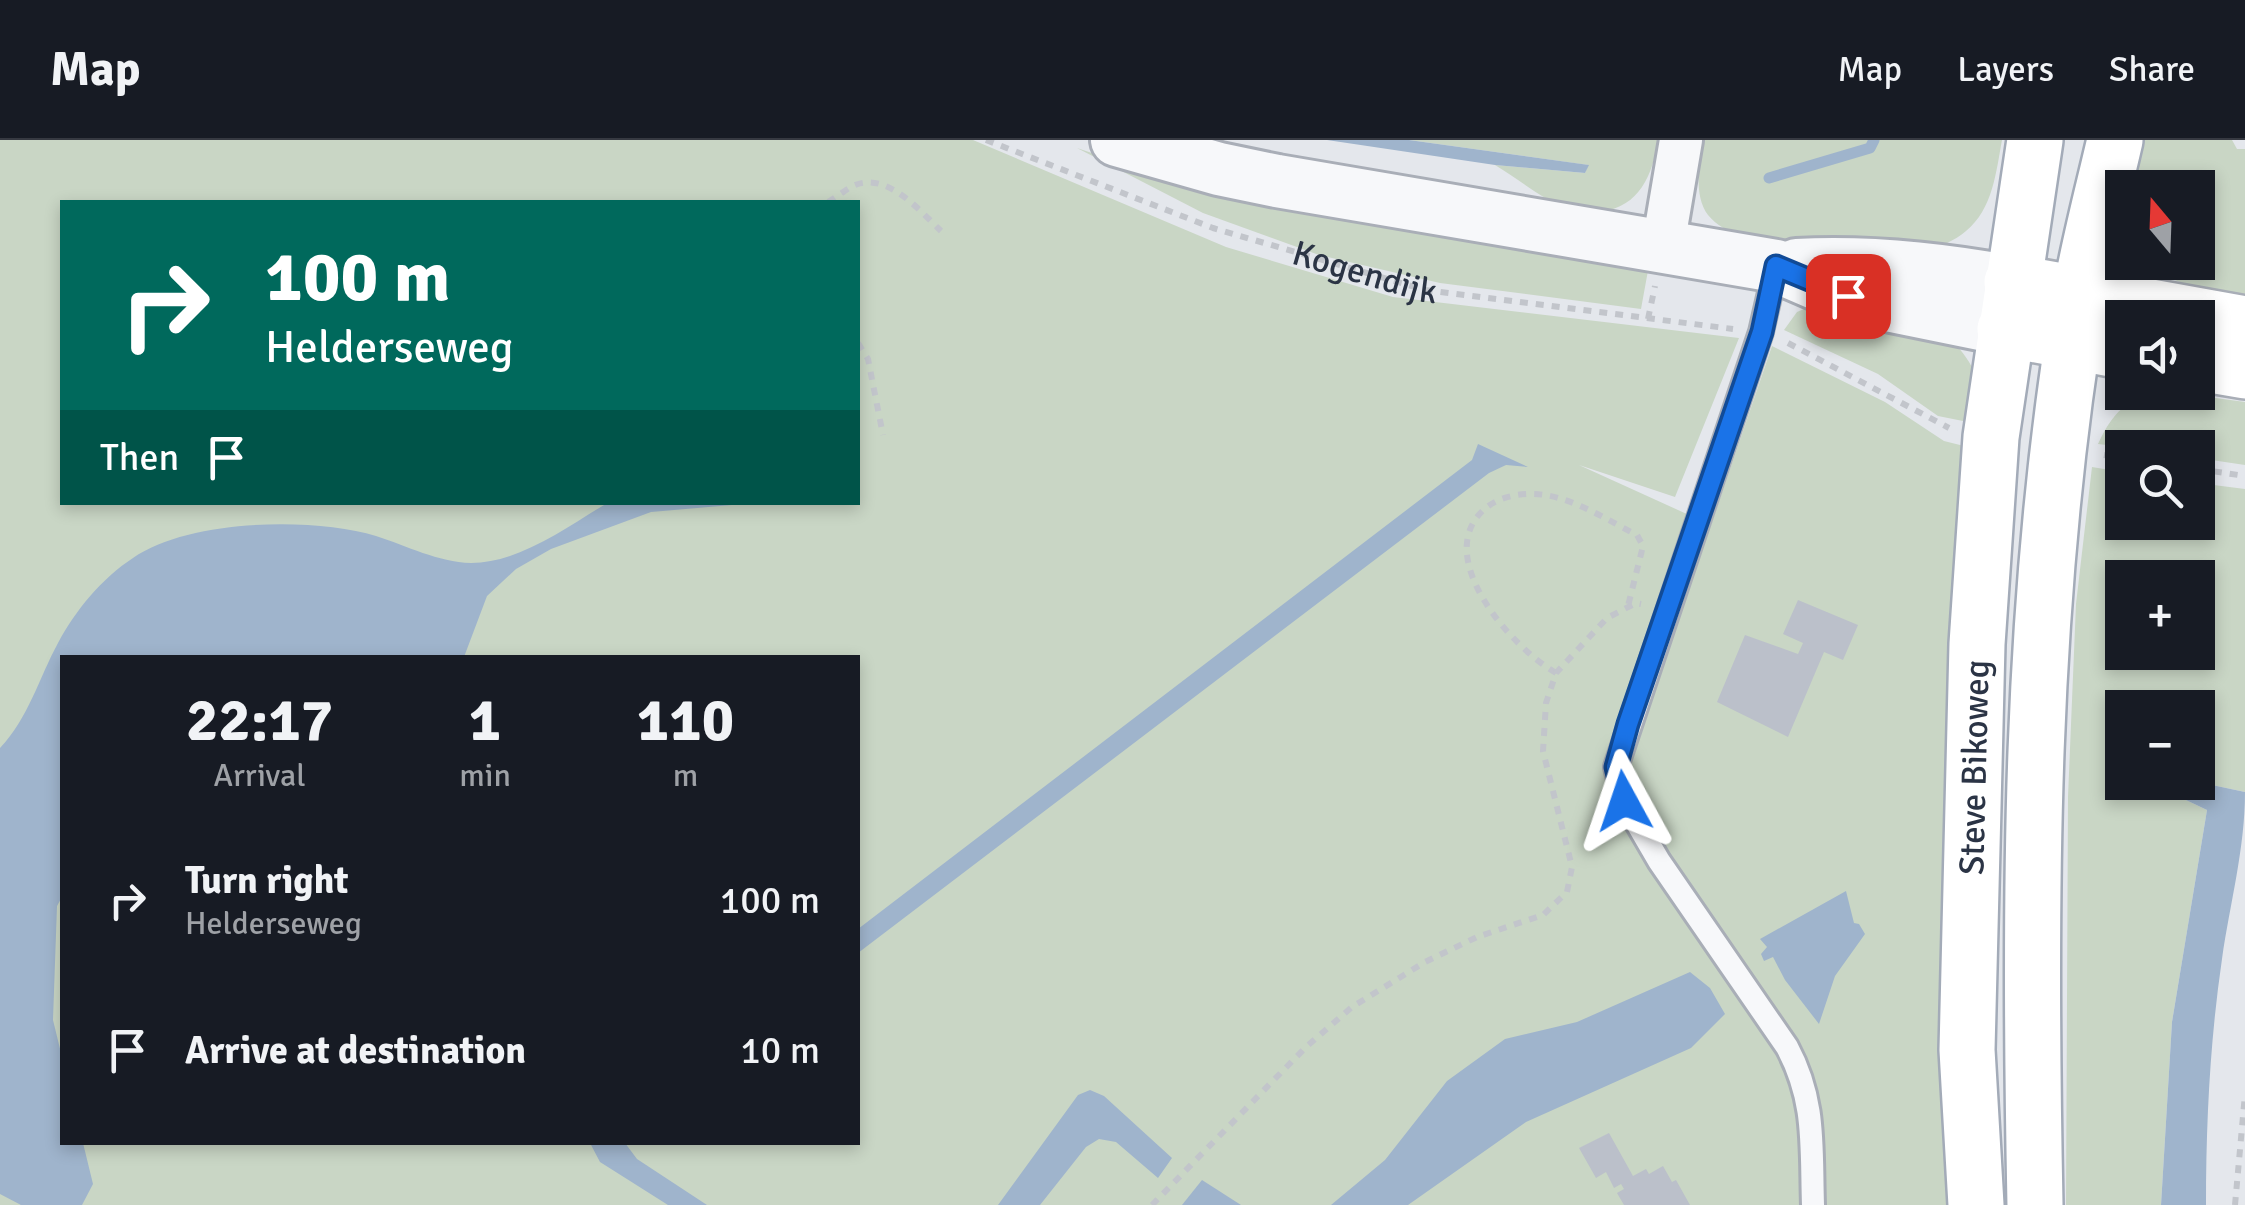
<!DOCTYPE html>
<html lang="en">
<head>
<meta charset="utf-8">
<style>
  body { margin:0; font-family:Signika,sans-serif; background:#242831; color:#f1f3f6; height:100vh; display:flex; flex-direction:column; font-size:38px; white-space:nowrap }
  * { box-sizing:border-box; margin:0 }
  p { font-size:32px; color:#9ea1a6 }
  .icon { flex:none; width:55px; height:55px; fill:none; stroke:currentColor; stroke-width:2; stroke-linecap:round; stroke-linejoin:round }
  .map { position:relative; flex:1; overflow:hidden }
  .side { position:absolute; left:60px; top:515px; width:800px; height:490px; display:flex; flex-direction:column; background:#171b24; border-radius:0px; box-shadow:0 5px 15px #0003 }
  .side>* { flex:none }
  .top-card { position:absolute; left:60px; top:60px; width:800px; height:305px; border-radius:0px; box-shadow:0 5px 15px #0003; background:#00695c; color:#fff; overflow:hidden }
  .needle { width:65px; rotate:341deg }
  .controls { position:absolute; left:2105px; top:30px; display:grid; gap:20px }
  .controls a { display:grid; place-items:center; width:110px; height:110px; border-radius:0px; background:#171b24; box-shadow:0 5px 15px #0003; font-size:50px }
  .pin { position:absolute; display:grid; place-items:center; width:85px; height:85px; color:#fff; margin:-42px; border-radius:20px; box-shadow:0 5px 15px #0006 }
  .me { position:absolute; width:110px; margin:-55px; rotate:355deg; stroke-linejoin:round; filter:drop-shadow(0 0 8px #0008) }
  .turn { display:flex; align-items:center; gap:35px; height:210px; padding:0 40px; font-size:45px }
  .turn .icon { width:130px; height:130px; stroke-width:2.5 }
  .turn b { display:block; font-size:70px; line-height:85px }
  .then { display:flex; align-items:center; height:95px; padding:0 40px; background:#0003; gap:20px; font-size:38px }
  .eta { display:flex; justify-content:space-evenly; align-items:center; height:170px; text-align:center }
  .eta b { font-size:60px; font-weight:700; line-height:70px }
  ul { padding:0; list-style:none }
  li { display:flex; align-items:center; gap:30px; height:150px; padding:0 40px }
  li div { flex:1 }
  li b { display:block; font-size:38px }
  li em { font-style:normal }
  header { display:flex; align-items:center; gap:60px; box-sizing:border-box; height:140px; padding:0 50px; background:#171b24; border-bottom:2px solid #363941 }
  header strong { font-size:48px }
  nav { display:flex; gap:55px; margin-inline-start:auto; font-size:35px }
  .map>svg:first-child { display:block }
  .green { fill:#c9d6c5; fill-rule:evenodd }
  .water { fill:#9fb4cc }
  .lines { fill:none; stroke-linecap:round; stroke-linejoin:round }
  .stream { stroke:#9fb4cc; stroke-width:11 }
  .building { fill:#bbc0ca }
  .service-casing { stroke:#a9aeb7; stroke-width:28 }
  .minor-casing { stroke:#a9aeb7; stroke-width:48 }
  .tertiary-casing { stroke:#a9aeb7; stroke-width:58 }
  .secondary-casing { stroke:#a9aeb7; stroke-width:60 }
  .primary-casing { stroke:#a3abb8; stroke-width:60 }
  .path { stroke:#c2c5cb; stroke-width:6; stroke-dasharray:8 8; stroke-linecap:butt }
  .service { stroke:#f7f8fa; stroke-width:22 }
  .minor { stroke:#f7f8fa; stroke-width:42 }
  .tertiary { stroke:#f7f8fa; stroke-width:52 }
  .secondary { stroke:#fff; stroke-width:55 }
  .primary { stroke:#fff; stroke-width:55 }
  .route-casing { stroke:#114b97; stroke-width:25 }
  .route { stroke:#1a73e8; stroke-width:18 }
  .labels { text-anchor:middle; stroke-width:8; stroke-linejoin:round; paint-order:stroke }
  .street-label { font-size:35px; fill:#2b3445; stroke:#f4f6f9 }
</style>
</head>
<body>
<header>
<strong>Map</strong>
<nav><a>Map</a><a>Layers</a><a>Share</a></nav>
</header>
<div class="map">
<svg width="2245" height="1065" viewBox="0 0 2245 1065">
  <rect width="100%" height="100%" fill="#e4e7ec"/>
  <!-- green -->
  <g class="green">
    <path d="M 0,0 L 973,0 L 1226,107 L 1393,157 L 1739,198 L 1675,357 L 1579,325 L 1711,385 L 1772,206 L 1885,262 L 1944,301 L 1976,309 L 1961,1065 L 0,1065 ZM 62,62 L 858,62 L 858,362 L 62,362 ZM 62,518 L 858,518 L 858,1002 L 62,1002 Z"/>
    <path d="M 1409,0 L 1659,0 C 1651,36 1641,66 1600,72 C 1591,73 1578,73 1569,70 C 1544,60 1518,39 1495,25 L 1585,33 L 1588,25 Z"/>
    <path d="M 1701,0 L 2002,0 C 1996,32 1993,69 1966,91 C 1955,101 1939,107 1925,110 C 1890,116 1774,107 1741,95 C 1729,92 1716,85 1708,75 C 1693,55 1700,24 1701,0 Z"/>
    <polygon points="2135,0 2232,0 2237,9 2245,9 2245,159 2200,150 2142,127 2140,123 2198,122 2198,48 2126,48"/>
    <polygon points="1077,8 1184,44 1649,125 1641,169 1440,143 1319,115 1203,73"/>
    <path d="M 1813,165 L 1955,204 C 1978,228 1984,253 1983,285 L 1938,276 L 1878,234 L 1784,190 L 1797,172 Z"/>
    <path d="M 2179,253 L 2245,262 L 2245,325 L 2198,318 L 2198,308 L 2124,307 L 2098,304 C 2116,265 2135,252 2179,253 Z"/>
    <path d="M 2092,327 L 2122,332 L 2122,382 L 2198,382 L 2198,343 L 2245,349 L 2245,652 L 2198,642 L 2198,568 L 2122,568 L 2122,642 L 2150,643 L 2207,670 L 2172,882 L 2161,1065 L 2066,1065 L 2068,657 L 2076,464 ZM 2122,438 L 2198,438 L 2198,512 L 2122,512 Z"/>
  </g>
  <!-- water -->
  <g class="water">
    <polygon points="1327,0 1409,0 1589,25 1585,33 1495,25"/>
    <polygon points="1478,304 1528,327 1506,325 1489,333 858,813 858,789 1472,320"/>
    <path d="M 609,362 L 755,363 L 651,372 L 551,409 L 516,429 L 487,456 L 464,517 L 62,518 L 62,757 L 57,766 L 53,880 L 62,917 L 62,1002 L 83,1003 L 93,1044 L 82,1065 L 21,1065 L 0,1054 L 0,608 C 28,579 39,538 58,503 C 75,471 102,438 133,418 C 189,379 313,377 376,396 C 407,406 438,422 471,423 C 520,423 568,386 609,362 Z"/>
    <path d="M 2198,642 L 2245,652 C 2245,709 2230,763 2222,819 C 2210,900 2206,984 2206,1065 L 2161,1065 L 2172,882 L 2207,670 L 2150,643 Z"/>
    <polygon points="1846,751 1854,783 1859,784 1865,794 1835,836 1819,884 1785,840 1773,817 1764,821 1761,814 1767,807 1760,799"/>
    <polygon points="1690,832 1710,848 1725,874 1691,908 1526,982 1408,1065 1331,1065 1385,1020 1447,941 1505,899 1577,882"/>
    <polygon points="1090,950 1104,956 1172,1018 1158,1038 1116,1002 1099,999 1086,1007 1040,1065 998,1065 1078,955"/>
    <polygon points="590,1003 625,1003 637,1019 707,1065 668,1065 600,1022"/>
    <polygon points="1202,1040 1241,1065 1182,1065"/>
  </g>
  <g class="lines">
    <!-- stream -->
    <polyline class="stream" points="1769,38 1870,8 1874,0"/>
  </g>
  <!-- building -->
  <g class="building">
    <polygon points="1798,460 1858,485 1843,520 1824,512 1788,597 1717,562 1745,495 1798,514 1803,503 1783,494"/>
    <polygon points="1609,993 1633,1036 1646,1029 1649,1034 1663,1026 1672,1042 1676,1040 1690,1065 1624,1065 1617,1053 1624,1049 1621,1044 1614,1048 1606,1032 1596,1038 1579,1008"/>
  </g>
  <g class="lines">
    <defs>
      <path id="service" d="M 1776,126 L 1761,192 L 1616,627 L 1624,661 L 1659,721 L 1787,907 C 1816,961 1811,1006 1813,1065"/>
      <polyline id="minor" points="1663,106 1681,0"/>
      <g id="tertiary">
        <polyline points="1117,0 1219,29 1277,41 1776,126 1848,157 2005,189"/>
        <path d="M 1797,125 C 1869,121 1941,129 2012,142"/>
      </g>
      <g id="secondary">
        <polyline points="2012,142 2245,184"/>
        <polyline points="2005,189 2122,211"/>
        <polyline points="2198,223 2245,231"/>
      </g>
      <g id="primary">
        <path id="s2" d="M 1976,1065 L 1967,910 L 1977,504 L 1991,297 L 2035,0"/>
        <path d="M 2035,1065 C 2029,761 2029,456 2080,156 C 2089,104 2103,52 2115,0"/>
      </g>
    </defs>
    <!-- service casing -->
    <use href="#service" class="service-casing"/>
    <!-- minor casing -->
    <use href="#minor" class="minor-casing"/>
    <!-- tertiary casing -->
    <use href="#tertiary" class="tertiary-casing"/>
    <!-- secondary casing -->
    <use href="#secondary" class="secondary-casing"/>
    <!-- primary casing -->
    <use href="#primary" class="primary-casing"/>
    <!-- path -->
    <g class="path">
      <path id="s1" d="M 986,0 L 1213,88 L 1425,150 L 1733,189"/>
      <path d="M 828,62 C 837,57 846,49 855,45 C 888,32 920,71 941,91"/>
      <polyline points="1648,179 1655,146"/>
      <polyline points="858,203 868,219 883,295"/>
      <polyline points="1788,203 1949,288"/>
      <polyline points="2104,315 2122,318"/>
      <polyline points="2198,329 2245,336"/>
      <path d="M 1556,533 C 1512,508 1428,414 1487,367 C 1503,355 1526,352 1545,355 C 1577,360 1609,381 1637,395 L 1643,406 L 1628,466"/>
      <polyline points="1152,1065 1305,908 1352,867 1425,822 1477,797 1543,775 1567,752 1572,727 1543,611 1546,563 1556,533 1607,478 1636,463 1641,464"/>
      <polyline points="2235,1065 2245,954"/>
    </g>
    <!-- service -->
    <use href="#service" class="service"/>
    <!-- minor -->
    <use href="#minor" class="minor"/>
    <!-- tertiary -->
    <use href="#tertiary" class="tertiary"/>
    <!-- secondary -->
    <use href="#secondary" class="secondary"/>
    <!-- primary -->
    <use href="#primary" class="primary"/>
  </g>
  <g class="lines">
    <defs>
      <polyline id="route" points="1624,661 1616,627 1628,584 1762,192 1776,126 1848,156"/>
    </defs>
    <!-- route casing -->
    <use href="#route" class="route-casing"/>
    <!-- route -->
    <use href="#route" class="route"/>
  </g>
  <g class="labels">
    <!-- street labels -->
    <g class="street-label">
      <text dy="12" stroke="none"><textPath href="#s1" startOffset="402">Kogendijk</textPath></text>
      <text dy="12" stroke="none"><textPath href="#s2" startOffset="438">Steve Bikoweg</textPath></text>
    </g>
  </g>
</svg>
<div class="controls">
<a><svg class="needle" viewBox="-14 -14 28 28"><path d="M0-13l5 13h-10z" fill="#e53935"/><path d="M0 13l5-13h-10z" fill="#9ea1a6"/></svg></a>
<a><svg class="icon" aria-label="sound" viewBox="0 0 24 24"><path d="M4 9h4l5-4v14l-5-4H4zM17 9q2 3 0 6"/></svg></a>
<a><svg class="icon" aria-label="search" viewBox="0 0 24 24"><circle cx="10" cy="10" r="6"/><path d="M15 15l6 6"/></svg></a>
<a>+</a>
<a>−</a>
</div>
<div class="pin" style="left:1848px;top:156px;background:#d93025"><svg class="icon" aria-label="arrive" viewBox="0 0 24 24"><path d="M6 21V4h12l-3 4 3 4H6"/></svg></div>
<svg class="me" style="left:1624px;top:661px" viewBox="-20 -20 40 40"><path d="M0-17L14 15 0 8-14 15z" fill="#1a73e8" stroke="#fff" stroke-width="4"/></svg>
<div class="top-card">
<div class="turn"><svg class="icon" aria-label="right" viewBox="0 0 24 24"><path d="M7 20v-9h11M14 6l5 5-5 5"/></svg><div><b>100 m</b>Helderseweg</div></div>
<div class="then">Then<svg class="icon" aria-label="arrive" viewBox="0 0 24 24"><path d="M6 21V4h12l-3 4 3 4H6"/></svg></div>
</div>
<section class="side">
<div class="eta">
<div><b>22:17</b><p>Arrival</p></div>
<div><b>1</b><p>min</p></div>
<div><b>110</b><p>m</p></div>
</div>
<ul>
<li><svg class="icon" aria-label="right" viewBox="0 0 24 24"><path d="M7 20v-9h11M14 6l5 5-5 5"/></svg><div><b>Turn right</b><p>Helderseweg</p></div><em>100 m</em></li>
<li><svg class="icon" aria-label="arrive" viewBox="0 0 24 24"><path d="M6 21V4h12l-3 4 3 4H6"/></svg><div><b>Arrive at destination</b></div><em>10 m</em></li>
</ul>
</section>
</div>
</body>
</html>
